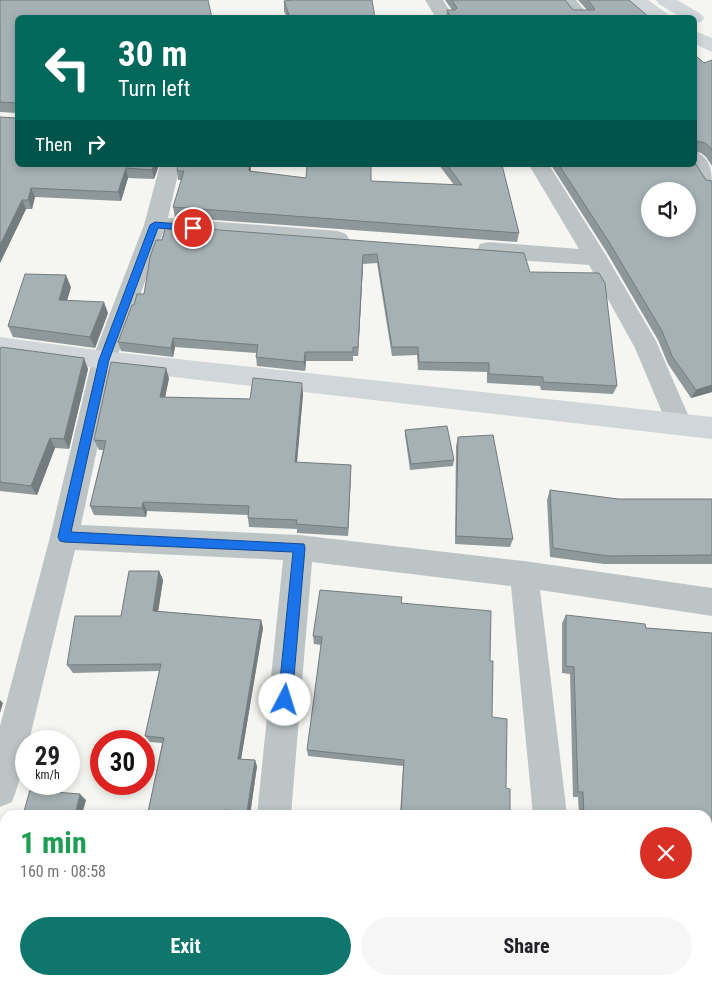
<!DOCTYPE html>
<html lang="en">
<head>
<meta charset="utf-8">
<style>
  body { margin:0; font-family:"Roboto Condensed",sans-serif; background:#f6f6f6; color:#202124; height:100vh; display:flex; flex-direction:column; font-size:19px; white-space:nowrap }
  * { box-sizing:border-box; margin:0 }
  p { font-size:16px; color:#757577 }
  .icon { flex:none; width:28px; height:28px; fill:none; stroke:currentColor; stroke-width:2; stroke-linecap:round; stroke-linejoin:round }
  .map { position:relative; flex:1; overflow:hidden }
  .details { position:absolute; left:0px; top:810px; width:712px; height:175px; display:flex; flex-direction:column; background:#fff; border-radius:15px 15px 0 0; box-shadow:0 2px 8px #0003 }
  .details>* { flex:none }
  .top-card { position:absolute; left:15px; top:15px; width:682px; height:152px; border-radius:8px; box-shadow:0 2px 8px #0003; background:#00695c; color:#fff; overflow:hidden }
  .tools { position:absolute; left:641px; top:182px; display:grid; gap:10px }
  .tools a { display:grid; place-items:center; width:55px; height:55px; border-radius:50%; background:#fff; box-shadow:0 2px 8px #0003; font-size:25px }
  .speed { position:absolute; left:15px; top:730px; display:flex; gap:10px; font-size:25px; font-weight:700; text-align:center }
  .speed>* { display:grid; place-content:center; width:65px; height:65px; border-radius:50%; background:#fff; box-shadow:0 2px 8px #0003; line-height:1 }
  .speed small { font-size:12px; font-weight:400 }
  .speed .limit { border:8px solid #d22; background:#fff; color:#111 }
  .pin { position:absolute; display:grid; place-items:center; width:42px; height:42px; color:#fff; margin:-21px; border:2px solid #fff; border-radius:50%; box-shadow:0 1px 5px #0007 }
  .me { position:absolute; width:55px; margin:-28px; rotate:5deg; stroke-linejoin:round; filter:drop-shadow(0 0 4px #0008) }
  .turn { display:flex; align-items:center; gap:18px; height:105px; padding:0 20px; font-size:22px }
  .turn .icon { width:65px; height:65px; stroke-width:2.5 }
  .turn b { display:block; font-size:35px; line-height:42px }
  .then { display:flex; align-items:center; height:48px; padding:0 20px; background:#0003; gap:10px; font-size:19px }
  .round { display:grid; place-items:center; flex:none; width:52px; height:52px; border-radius:26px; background:#f6f6f6 }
  .head { display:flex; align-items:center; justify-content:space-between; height:85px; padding:0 20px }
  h1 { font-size:30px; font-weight:700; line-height:38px; color:#1e9e55 }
  .action { display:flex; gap:10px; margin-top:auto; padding:10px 20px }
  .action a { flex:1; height:58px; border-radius:30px; background:#0f766e; color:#fff; font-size:20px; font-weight:700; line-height:58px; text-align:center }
  .action a+a { background:#f6f6f6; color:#202124 }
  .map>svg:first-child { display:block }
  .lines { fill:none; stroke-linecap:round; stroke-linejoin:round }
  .street { fill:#bdc4c6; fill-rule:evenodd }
  .secondary { fill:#d0d6d9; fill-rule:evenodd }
  .wall { fill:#8e989b }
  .shaded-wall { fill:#747c7e }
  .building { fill:#a5b1b4; stroke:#747c7e; fill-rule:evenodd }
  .route { fill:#1a73e8; stroke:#114b97 }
</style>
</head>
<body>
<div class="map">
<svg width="712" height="985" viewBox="0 0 712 985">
  <rect width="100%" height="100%" fill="#f5f5f1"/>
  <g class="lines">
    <!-- street -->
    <g class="street">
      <polygon points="425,0 443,0 454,18 436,18"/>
      <polygon points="558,0 576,0 591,18 572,18"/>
      <path d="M 695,152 C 712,157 712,174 712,190 L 704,188 L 689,165 L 695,165 Z"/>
      <path d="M 160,165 L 180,165 L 168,218 L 338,231 L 346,234 L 349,239 L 346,244 L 338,247 L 163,233 L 116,360 L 81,525 L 299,535 L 524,561 L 712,588 L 712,616 L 540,590 L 567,815 L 533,815 L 511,586 L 312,562 L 291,815 L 257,815 L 283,560 L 75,550 L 29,741 L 26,741 C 26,761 19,783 12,802 L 0,807 L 0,726 L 50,537 L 92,360 L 144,225 Z"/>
      <polygon points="529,165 549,165 604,252 656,341 692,424 688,431 679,435 670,431 635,348 589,265 488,258 480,256 477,250 480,244 488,242 579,249"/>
      <polygon points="240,980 278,980 277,985 239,985"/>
      <polygon points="549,980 587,980 588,985 550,985"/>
    </g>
    <!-- secondary -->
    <g class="secondary">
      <polygon points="627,0 648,0 673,18 651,18"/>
      <polygon points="656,0 677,0 701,14 704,18 701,22 695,23 695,18 682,18 659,4"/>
      <polygon points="695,31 712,38 712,52 695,44"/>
      <polygon points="0,337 104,351 712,417 712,439 104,369 0,355"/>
    </g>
  </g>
  <!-- wall -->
  <g class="wall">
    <polygon points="0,0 159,165 154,179 128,178 121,201 35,197 32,209 26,209 0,263 0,117 16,118 16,113 0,112"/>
    <polygon points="445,0 565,0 573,10 587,10 578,0 629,0 650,18 446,18 447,10 452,10"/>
    <polygon points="284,1 375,18 287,18 284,11"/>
    <polygon points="695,55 704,63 712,60 712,172 712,166 706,157 701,153 697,152 695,158"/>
    <polygon points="178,165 251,165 251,171 306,178 454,185 439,165 502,165 519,233 517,242 175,217 173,207 182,180 178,180 177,171"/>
    <polygon points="551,165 695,165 706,180 712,181 712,392 691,398 668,364 658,340 606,251"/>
    <polygon points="166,226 530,272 617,386 613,394 541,390 540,386 487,383 487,372 418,370 417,355 392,356 377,263 363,264 358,356 353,356 353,361 306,361 305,371 257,366 256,357 257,353 175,347 173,357 121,351 118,342 134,305 144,294"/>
    <polygon points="71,287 67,300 108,313 95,348 13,337 8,326"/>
    <polygon points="0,350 88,369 69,449 55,448 37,495 0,491"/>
    <polygon points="169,378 165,397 250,399 303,394 297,463 351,465 348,536 297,533 297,529 249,527 248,518 248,515 147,511 146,517 94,515 90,506 103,450 99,450 94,440"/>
    <polygon points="405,430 454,460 453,466 410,470 405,435"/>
    <polygon points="458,437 513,539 510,547 455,544 456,446"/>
    <polygon points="550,490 618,499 712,499 712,564 604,564 550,557 547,500"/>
    <polygon points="159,571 163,580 158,611 261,620 263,628 241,759 257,766 250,815 227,814 227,815 139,815 148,812 162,743 150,742 145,736 159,671 73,673 67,665 121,616"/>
    <polygon points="401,603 490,661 492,717 506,788 510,815 400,815 403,766 308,756 307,750 321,645 314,644 313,636"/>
    <polygon points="566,615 646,628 712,633 712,946 708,946 708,815 579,815 578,797 573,797 570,674 562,673 562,623"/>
    <polygon points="600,980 708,980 709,985 601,985"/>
  </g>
  <!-- shaded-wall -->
  <g class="shaded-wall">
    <polygon points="154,165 159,165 154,179 152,170"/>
    <polygon points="249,165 251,165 250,180 249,171"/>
    <polygon points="126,168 128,178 121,201 118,192"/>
    <polygon points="31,188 35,197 32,209 28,200"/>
    <polygon points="22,200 26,209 0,263 0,245"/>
    <polygon points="363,255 363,264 358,356 358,347"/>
    <polygon points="66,275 71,287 64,311 59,300"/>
    <polygon points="104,302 108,313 95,348 90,337"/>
    <polygon points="173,338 175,347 173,357 171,348"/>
    <polygon points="305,352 306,361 305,371 304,362"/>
    <polygon points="84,358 88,369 69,449 64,439"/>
    <polygon points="166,368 169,378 163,408 160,397"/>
    <polygon points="302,383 303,394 296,472 295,462"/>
    <polygon points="712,385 712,392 691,398 696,390"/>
    <polygon points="50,438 55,448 37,495 31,486"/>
    <polygon points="351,465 351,474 348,536 348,528"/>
    <polygon points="143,502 147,511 146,517 142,508"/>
    <polygon points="159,571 163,580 157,619 153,611"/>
    <polygon points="261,620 263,628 240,765 238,759"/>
    <polygon points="0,700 3,703 0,713"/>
    <polygon points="255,760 257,766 250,815 249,815 247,812"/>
    <polygon points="80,794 86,800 82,815 75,815"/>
    <polygon points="224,810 227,814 227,815 223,815"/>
    <polygon points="228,980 231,980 230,985 227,985"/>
  </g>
  <!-- building -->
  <g class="building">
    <polygon points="0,0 208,0 212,18 18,18 18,165 154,165 152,170 126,168 118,192 31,188 28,200 22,200 0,245 0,117 16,118 16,103 0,102"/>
    <polygon points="292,0 372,0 375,18 290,18 284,1"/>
    <polygon points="452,0 565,0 573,10 593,10 595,9 588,0 629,0 650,18 451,18 447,10 455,10 457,8"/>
    <polygon points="695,55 704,63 712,60 712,151 710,147 705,143 697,141 697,154 695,154"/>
    <path d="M 695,163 L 706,180 L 712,181 L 712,385 L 696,390 L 672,356 L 662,331 L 609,242 L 559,165 L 695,165 ZM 650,191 L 688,191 L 688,229 L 650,229 Z"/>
    <polygon points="178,165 249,165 249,171 306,178 307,165 371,165 371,181 462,185 447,165 502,165 519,233 173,207 184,171 177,171"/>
    <polygon points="166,226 524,253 530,272 599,273 605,283 617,386 543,382 543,377 489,374 489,363 419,362 418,347 392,347 377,254 363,255 358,347 353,347 353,352 305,352 304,362 256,357 258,345 173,338 171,348 118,342 132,305 134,305 137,294 144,294 150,257 156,240 162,240"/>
    <polygon points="25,274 66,275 59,300 104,302 90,337 8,326"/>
    <polygon points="1,347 84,358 64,439 50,438 31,486 0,482 0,350"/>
    <polygon points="111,362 166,368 160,397 250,399 253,378 302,383 295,462 351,465 348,528 296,524 297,520 248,518 249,506 143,502 142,508 90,506 106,441 94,440"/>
    <polygon points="447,426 454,460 411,464 405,430"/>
    <polygon points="493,435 513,539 456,536 458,437"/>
    <polygon points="550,490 618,499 712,499 712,555 608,556 553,548"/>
    <polygon points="129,571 159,571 153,611 261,620 238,759 255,760 247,812 224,810 223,815 139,815 140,811 148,812 164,738 145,736 161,664 67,665 75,616 121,616"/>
    <polygon points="320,590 402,597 401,603 491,611 490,661 493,661 492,717 507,719 506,788 510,789 510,815 401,815 404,760 307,750 322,637 313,636"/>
    <polygon points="566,615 645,624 646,628 712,633 712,943 708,943 708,815 584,815 583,792 578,792 574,667 566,666"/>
    <polygon points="30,790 80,794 75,815 23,815"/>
    <polygon points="708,969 709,985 607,985 607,980 708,980"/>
    <polygon points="100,980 228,980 227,985 99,985"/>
    <rect x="420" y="980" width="94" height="5"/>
  </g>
  <!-- route -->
  <polygon class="route" points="155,222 193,225 198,228 193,231 158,228 109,360 71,532 304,544 305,548 292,700 290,705 285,707 280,705 278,700 293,552 64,542 60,541 58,537 99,360 150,225"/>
</svg>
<div class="tools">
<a><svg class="icon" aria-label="sound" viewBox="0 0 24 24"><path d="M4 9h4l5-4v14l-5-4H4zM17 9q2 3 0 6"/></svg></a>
</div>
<div class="speed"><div>29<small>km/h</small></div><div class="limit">30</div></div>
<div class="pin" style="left:193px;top:228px;background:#d93025"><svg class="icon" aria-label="arrive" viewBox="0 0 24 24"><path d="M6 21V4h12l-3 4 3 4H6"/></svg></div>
<svg class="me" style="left:285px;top:700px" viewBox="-20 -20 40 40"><circle r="19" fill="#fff"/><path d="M0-13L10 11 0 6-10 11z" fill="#1a73e8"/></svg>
<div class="top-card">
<div class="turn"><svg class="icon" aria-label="left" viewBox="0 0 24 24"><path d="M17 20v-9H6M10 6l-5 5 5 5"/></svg><div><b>30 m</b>Turn left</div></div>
<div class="then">Then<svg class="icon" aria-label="right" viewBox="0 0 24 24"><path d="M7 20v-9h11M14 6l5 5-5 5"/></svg></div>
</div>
<section class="details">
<div class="head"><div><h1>1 min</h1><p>160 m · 08:58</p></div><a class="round" style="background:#d93025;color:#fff"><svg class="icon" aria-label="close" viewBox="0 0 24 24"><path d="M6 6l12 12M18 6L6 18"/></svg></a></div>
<div class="action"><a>Exit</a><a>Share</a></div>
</section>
</div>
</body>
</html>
